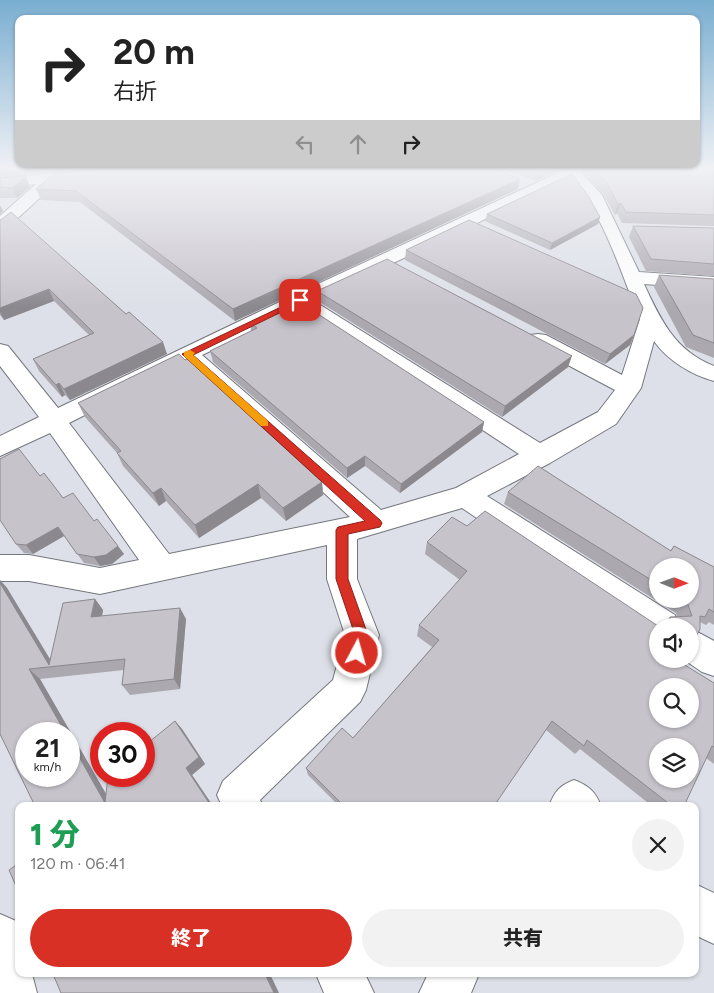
<!DOCTYPE html>
<html lang="ja">
<head>
<meta charset="utf-8">
<style>
  body { margin:0; font-family:Figtree,"Noto Sans JP",sans-serif; background:#f2f2f2; color:#222; height:100vh; display:flex; flex-direction:column; font-size:19px; white-space:nowrap }
  * { box-sizing:border-box; margin:0 }
  p { font-size:16px; color:#767676 }
  .icon { flex:none; width:28px; height:28px; fill:none; stroke:currentColor; stroke-width:2; stroke-linecap:round; stroke-linejoin:round }
  .map { position:relative; flex:1; overflow:hidden }
  .details { position:absolute; left:15px; top:802px; width:684px; height:175px; display:flex; flex-direction:column; background:#fff; border-radius:10px; box-shadow:0 1px 4px #0004 }
  .details>* { flex:none }
  .top-card { position:absolute; left:15px; top:15px; width:685px; height:152px; border-radius:10px; box-shadow:0 1px 4px #0004; background:#fff; color:#222; overflow:hidden }
  .needle { width:32px; rotate:91deg }
  .fabs { position:absolute; left:649px; top:558px; display:grid; gap:10px }
  .fabs a { display:grid; place-items:center; width:50px; height:50px; border-radius:50%; background:#fff; box-shadow:0 1px 4px #0004; font-size:25px }
  .speed { position:absolute; left:15px; top:722px; display:flex; gap:10px; font-size:25px; font-weight:700; text-align:center }
  .speed>* { display:grid; place-content:center; width:65px; height:65px; border-radius:50%; background:#fff; box-shadow:0 1px 4px #0004; line-height:1 }
  .speed small { font-size:12px; font-weight:400 }
  .speed .limit { border:8px solid #d22; background:#fff; color:#111 }
  .pin { position:absolute; display:grid; place-items:center; width:42px; height:42px; color:#fff; margin:-21px; border-radius:10px; box-shadow:0 2px 8px #0006 }
  .me { position:absolute; width:55px; margin:-28px; rotate:6deg; stroke-linejoin:round; filter:drop-shadow(0 0 4px #0008) }
  .turn { display:flex; align-items:center; gap:18px; height:105px; padding:0 15px; font-size:22px }
  .turn .icon { width:65px; height:65px; stroke-width:2.5 }
  .turn b { display:block; font-size:35px; line-height:42px }
  .lanes { display:flex; align-items:center; height:48px; padding:0 15px; background:#0003; justify-content:center; gap:25px; direction:ltr }
  .lanes .off { opacity:.35 }
  .round { display:grid; place-items:center; flex:none; width:52px; height:52px; border-radius:26px; background:#f2f2f2 }
  .head { display:flex; align-items:center; justify-content:space-between; height:85px; padding:0 15px }
  h1 { font-size:30px; font-weight:800; line-height:38px; color:#1e9e55 }
  .cta { display:flex; gap:10px; margin-top:auto; padding:10px 15px }
  .cta a { flex:1; height:58px; border-radius:30px; background:#d93025; color:#fff; font-size:20px; font-weight:800; line-height:58px; text-align:center }
  .cta a+a { background:#f2f2f2; color:#222 }
  .map>svg:first-child { display:block }
  .lines { fill:none; stroke-linecap:round; stroke-linejoin:round }
  .street-casing { stroke:#74777e; stroke-width:2 }
  .street { fill:#fff; fill-rule:evenodd }
  .wall { fill:#aba8af; fill-rule:evenodd }
  .shaded-wall { fill:#8b888e }
  .building { fill:#c7c3cb; stroke:#8b888e; fill-rule:evenodd }
  .route { fill:#d93025; stroke:#8d1f18 }
  .slow { fill:#f59e0b }
</style>
</head>
<body>
<div class="map">
<svg width="714" height="993" viewBox="0 0 714 993">
  <rect width="100%" height="100%" fill="#dde0e8"/>
  <g class="lines">
    <defs>
      <g id="street">
        <polygon points="112,168 128,168 119,176 114,177 56,183 6,229 0,230 0,216 36,184 0,188 0,178"/>
        <path d="M 563,168 L 587,168 L 582,173 L 602,195 L 639,272 L 714,277 L 714,289 L 644,284 C 660,319 675,351 714,366 L 714,381 C 692,375 667,360 654,341 L 641,388 L 616,424 L 550,463 L 487,496 L 675,615 L 679,626 L 658,626 L 658,639 L 651,637 L 462,508 L 357,539 L 357,579 L 379,635 L 366,690 L 360,702 L 260,800 L 263,806 L 222,806 L 217,795 L 223,781 L 333,680 L 345,635 L 327,579 L 327,545 L 100,594 L 29,581 L 0,581 L 0,555 L 29,555 L 100,568 L 139,560 L 50,433 L 0,456 L 0,436 L 39,417 L 0,366 L 0,344 L 8,346 L 58,408 L 292,296 L 564,170 ZM 571,178 C 605,217 620,271 640,319 L 622,375 L 546,335 L 538,334 L 530,335 L 527,340 L 530,345 L 615,390 L 598,412 L 540,443 L 314,301 ZM 299,309 L 519,454 L 456,488 L 381,510 L 202,355 ZM 185,364 L 350,517 L 169,554 L 69,423 Z"/>
        <polygon points="690,628 714,641 714,676 702,672 683,659 690,659"/>
        <path d="M 574,780 C 589,786 595,791 601,806 L 549,806 C 555,791 559,786 574,780 Z"/>
        <polygon points="695,884 714,893 714,944 695,935"/>
        <polygon points="0,914 16,921 19,928 19,974 32,974 37,993 0,993"/>
        <polygon points="316,974 365,974 374,993 324,993"/>
        <polygon points="428,974 479,974 471,993 419,993"/>
      </g>
    </defs>
    <!-- street casing -->
    <use href="#street" class="street-casing"/>
    <!-- street -->
    <use href="#street" class="street"/>
  </g>
  <!-- wall -->
  <g class="wall">
    <polygon points="500,168 562,168 561,169 535,181"/>
    <polygon points="586,168 714,168 714,226 622,223 617,213 615,215 603,194 585,173"/>
    <polygon points="26,176 30,187 17,198 0,198 0,178"/>
    <polygon points="520,179 518,189 235,321 80,202 41,200 36,189"/>
    <polygon points="487,214 600,217 598,224 550,250 485,221"/>
    <polygon points="0,220 167,354 70,400 65,395 62,397 39,371 33,359 89,335 54,301 4,320 0,315"/>
    <polygon points="633,226 714,228 714,276 646,271 629,237"/>
    <polygon points="406,250 634,335 630,345 605,364 405,260"/>
    <polygon points="659,275 714,279 714,358 686,347 654,287"/>
    <polygon points="317,291 568,367 502,417 318,301"/>
    <polygon points="250,323 484,422 482,432 400,493 365,466 347,478 213,362 210,351 251,331"/>
    <polygon points="78,403 322,482 323,495 286,521 261,498 199,538 166,501 159,506 123,466 117,453 85,417"/>
    <polygon points="40,476 63,498 94,521 124,554 112,564 100,566 84,563 64,536 33,554 24,553 16,544"/>
    <path d="M 508,492 L 670,551 L 674,546 L 714,567 L 714,625 L 709,622 L 706,625 L 700,622 L 690,626 L 661,626 L 670,617 L 677,617 L 676,613 L 504,504 ZM 658,566 L 690,599 L 658,599 Z"/>
    <polygon points="427,542 683,664 714,683 714,764 706,758 684,806 652,806 580,749 575,754 546,730 494,806 339,806 308,775 306,768 353,738 432,647 417,636 419,625 460,580 425,554"/>
    <polygon points="0,580 7,588 50,659 95,599 103,610 102,616 186,619 180,689 130,695 122,685 124,670 40,679 106,794 175,721 182,729 205,764 192,775 213,806 35,806 0,734"/>
  </g>
  <!-- shaded-wall -->
  <g class="shaded-wall">
    <polygon points="0,168 93,168 0,176"/>
    <polygon points="544,168 562,168 561,169 535,181 537,171"/>
    <polygon points="26,176 30,187 17,198 12,188"/>
    <polygon points="520,179 518,189 235,321 233,309"/>
    <polygon points="621,203 617,213 615,215 618,204"/>
    <polygon points="0,205 3,211 0,214"/>
    <polygon points="600,217 598,224 550,250 552,243"/>
    <polygon points="49,289 54,301 4,320 0,312 0,308"/>
    <polygon points="634,335 630,345 605,364 610,354"/>
    <polygon points="163,342 167,354 70,400 64,389"/>
    <polygon points="572,356 568,367 502,417 505,406"/>
    <polygon points="59,383 65,395 62,397 56,385"/>
    <polygon points="484,422 482,432 400,493 401,484"/>
    <polygon points="365,456 365,466 347,478 347,468"/>
    <polygon points="322,482 323,495 286,521 283,508"/>
    <polygon points="258,484 261,498 199,538 195,525"/>
    <polygon points="161,488 166,501 159,506 153,493"/>
    <polygon points="58,527 64,536 33,554 26,545"/>
    <polygon points="118,546 124,554 112,564 100,566 94,557"/>
    <polygon points="0,580 7,588 54,666 49,665 0,583"/>
    <polygon points="95,599 103,610 100,628 91,617"/>
    <polygon points="180,608 186,619 180,689 174,679"/>
    <polygon points="29,669 40,679 113,806 105,803 69,739 69,734 66,734"/>
    <polygon points="175,721 182,729 205,764 192,775 213,806 211,806 186,768"/>
    <polygon points="265,974 270,974 279,993 274,993"/>
  </g>
  <!-- building -->
  <g class="building">
    <polygon points="114,168 492,168 520,179 233,309 76,191 36,189 53,174"/>
    <polygon points="529,168 544,168 537,171"/>
    <polygon points="592,168 714,168 714,215 626,212 621,203 618,204 607,183"/>
    <polygon points="572,174 589,197 600,217 552,243 487,214"/>
    <polygon points="26,176 12,188 0,187 0,178"/>
    <polygon points="11,212 126,314 129,312 163,342 64,389 59,383 56,385 33,359 94,333 49,289 0,308 0,220 2,219"/>
    <polygon points="469,220 636,294 643,308 634,335 610,354 406,250"/>
    <polygon points="633,226 714,228 714,264 651,259"/>
    <polygon points="387,259 572,356 505,406 317,291"/>
    <polygon points="659,275 714,279 714,343 693,335"/>
    <polygon points="298,301 484,422 401,484 365,456 347,468 210,351 257,328 250,323"/>
    <polygon points="179,354 185,360 187,359 322,482 283,508 258,484 195,525 161,488 153,493 117,453 121,451 78,403"/>
    <polygon points="19,449 40,476 44,473 63,498 73,493 94,521 97,519 118,546 106,555 94,557 77,554 58,527 26,545 16,544 0,520 0,459"/>
    <polygon points="538,466 671,551 674,546 714,567 714,612 709,609 705,617 700,616 700,629 690,649 690,626 670,626 670,617 692,616 687,602 681,599 690,599 690,566 658,566 658,584 508,492"/>
    <path d="M 485,511 L 658,626 L 658,659 L 686,659 L 683,664 L 714,683 L 714,747 L 712,746 L 684,806 L 672,806 L 587,740 L 584,746 L 552,721 L 494,806 L 344,806 L 306,768 L 342,728 L 353,738 L 439,640 L 419,625 L 467,571 L 427,542 L 452,517 L 467,526 ZM 658,686 L 690,686 L 690,719 L 658,719 ZM 658,746 L 690,746 L 690,779 L 658,779 Z"/>
    <polygon points="0,583 49,665 63,603 95,599 91,617 180,608 174,679 122,685 125,659 29,669 66,734 26,734 26,776 69,776 69,739 105,803 108,776 144,776 144,746 175,721 199,757 186,768 211,806 35,806 0,734"/>
    <polygon points="19,863 19,893 9,870"/>
    <polygon points="53,974 265,974 274,993 61,993"/>
  </g>
  <!-- sky -->
  <linearGradient id="sky" x2="0" y2="1"><stop stop-color="#79aed0"/><stop offset="0.55" stop-color="#f0f1f5"/><stop offset="1" stop-color="#f0f1f5" stop-opacity="0"/></linearGradient>
  <rect width="714" height="307" fill="url(#sky)"/>
  <!-- route -->
  <polygon class="route" points="300,298 302,299 302,302 193,355 380,520 382,523 380,527 348,534 348,579 368,635 362,658 357,660 352,658 350,653 355,635 336,579 336,530 338,527 365,521 182,354"/>
  <!-- slow -->
  <polygon class="slow" points="190,350 195,353 193,355 268,421 268,426 261,426 184,356 184,352"/>
</svg>
<div class="fabs">
<a><svg class="needle" viewBox="-14 -14 28 28"><path d="M0-13l5 13h-10z" fill="#e53935"/><path d="M0 13l5-13h-10z" fill="#767676"/></svg></a>
<a><svg class="icon" aria-label="sound" viewBox="0 0 24 24"><path d="M4 9h4l5-4v14l-5-4H4zM17 9q2 3 0 6"/></svg></a>
<a><svg class="icon" aria-label="search" viewBox="0 0 24 24"><circle cx="10" cy="10" r="6"/><path d="M15 15l6 6"/></svg></a>
<a><svg class="icon" aria-label="layers" viewBox="0 0 24 24"><path d="M12 4l9 5-9 5-9-5zM3 14l9 5 9-5"/></svg></a>
</div>
<div class="speed"><div>21<small>km/h</small></div><div class="limit">30</div></div>
<div class="pin" style="left:300px;top:300px;background:#d93025"><svg class="icon" aria-label="arrive" viewBox="0 0 24 24"><path d="M6 21V4h12l-3 4 3 4H6"/></svg></div>
<svg class="me" style="left:357px;top:653px" viewBox="-20 -20 40 40"><circle r="17" fill="#d93025" stroke="#fff" stroke-width="3"/><path d="M0-11L8 9 0 5-8 9z" fill="#fff"/></svg>
<div class="top-card">
<div class="turn"><svg class="icon" aria-label="right" viewBox="0 0 24 24"><path d="M7 20v-9h11M14 6l5 5-5 5"/></svg><div><b>20 m</b>右折</div></div>
<div class="lanes"><svg class="icon off" aria-label="left" viewBox="0 0 24 24"><path d="M17 20v-9H6M10 6l-5 5 5 5"/></svg><svg class="icon off" aria-label="ahead" viewBox="0 0 24 24"><path d="M12 20V5M6 11l6-6 6 6"/></svg><svg class="icon" aria-label="right" viewBox="0 0 24 24"><path d="M7 20v-9h11M14 6l5 5-5 5"/></svg></div>
</div>
<section class="details">
<div class="head"><div><h1>1 分</h1><p>120 m · 06:41</p></div><a class="round"><svg class="icon" aria-label="close" viewBox="0 0 24 24"><path d="M6 6l12 12M18 6L6 18"/></svg></a></div>
<div class="cta"><a>終了</a><a>共有</a></div>
</section>
</div>
</body>
</html>
